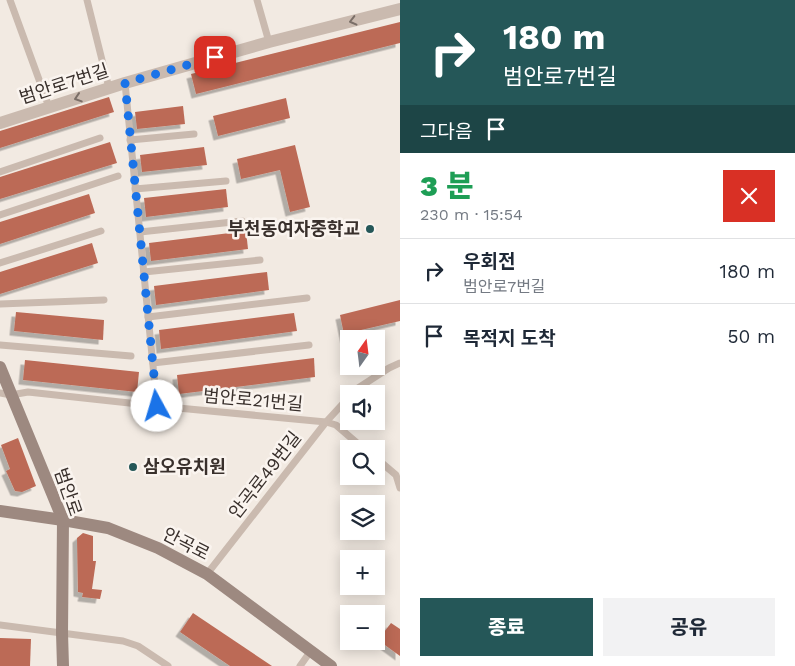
<!DOCTYPE html>
<html lang="ko">
<head>
<meta charset="utf-8">
<style>
  body { margin:0; font-family:"Work Sans","Noto Sans KR",sans-serif; background:#f2f2f3; color:#1f2937; height:100vh; display:flex; flex-direction:column; font-size:19px; white-space:nowrap }
  * { box-sizing:border-box; margin:0 }
  p { font-size:16px; color:#747a83 }
  .icon { flex:none; width:28px; height:28px; fill:none; stroke:currentColor; stroke-width:2; stroke-linecap:round; stroke-linejoin:round }
  .map { position:relative; flex:1; overflow:hidden }
  .side { display:flex; flex-direction:column; background:#fff; width:395px }
  .side>* { flex:none }
  .top-card { background:#255758; color:#fff; overflow:hidden }
  .needle { width:32px; rotate:14deg }
  .tools { position:absolute; left:340px; top:330px; display:grid; gap:10px }
  .tools a { display:grid; place-items:center; width:45px; height:45px; border-radius:0px; background:#fff; box-shadow:0 2px 12px #0003; font-size:25px }
  .pin { position:absolute; display:grid; place-items:center; width:42px; height:42px; color:#fff; margin:-21px; border-radius:10px; box-shadow:0 2px 8px #0006 }
  .me { position:absolute; width:55px; margin:-28px; rotate:354deg; stroke-linejoin:round; filter:drop-shadow(0 0 4px #0008) }
  .turn { display:flex; align-items:center; gap:18px; height:105px; padding:0 20px; font-size:22px }
  .turn .icon { width:65px; height:65px; stroke-width:2.5 }
  .turn b { display:block; font-size:35px; line-height:42px }
  .then { display:flex; align-items:center; height:48px; padding:0 20px; background:#0003; gap:10px; font-size:19px }
  .round { display:grid; place-items:center; flex:none; width:52px; height:52px; border-radius:0px; background:#f2f2f3 }
  .headline { display:flex; align-items:center; justify-content:space-between; height:85px; padding:0 20px }
  h1 { font-size:30px; font-weight:800; line-height:38px; color:#1e9e55 }
  .button { display:flex; gap:10px; margin-top:auto; padding:10px 20px }
  .button a { flex:1; height:58px; border-radius:0px; background:#255758; color:#fff; font-size:20px; font-weight:800; line-height:58px; text-align:center }
  .button a+a { background:#f2f2f3; color:#1f2937 }
  ul { padding:0; list-style:none }
  li { display:flex; align-items:center; gap:15px; height:65px; padding:0 20px; border-top:1px solid #e0e1e3 }
  li div { flex:1 }
  li b { display:block; font-size:19px }
  li em { font-style:normal }
  main { display:flex; flex:1; min-height:0 }
  .map>svg:first-child { display:block }
  .building { fill:#bc6a56; filter:url(#shadow) }
  .lines { fill:none; stroke-linecap:round; stroke-linejoin:round }
  .lane { stroke:#cabaaf; stroke-width:7 }
  .street { stroke:#cabaaf; stroke-width:12 }
  .secondary { stroke:#9d8980; stroke-width:12 }
  .oneway { stroke:#7a6e67 }
  .route { stroke:#1a73e8; stroke-width:9; stroke-dasharray:0 16.2 }
  .poi-dot { fill:#255758; stroke:#faf4ef; stroke-width:2 }
  .labels { text-anchor:middle; stroke-width:5; stroke-linejoin:round; paint-order:stroke }
  .street-label { font-size:18px; fill:#39302c; stroke:#faf4ef }
  .poi-label { font-size:18px; font-weight:bold; fill:#39302c; stroke:#faf4ef; text-anchor:end }
</style>
</head>
<body>
<main>
<div class="map">
<svg width="400" height="666" viewBox="0 0 400 666">
  <defs>
    <filter id="shadow"><feDropShadow dx="-4.5" dy="4.5" stdDeviation="0" flood-color="#0004"/></filter>
  </defs>
  <rect width="100%" height="100%" fill="#f2eae2"/>
  <!-- building -->
  <g class="building">
    <polygon points="400,22 400,43 196,94 191,74"/>
    <polygon points="109,97 114,112 0,148 0,131"/>
    <polygon points="286,98 290,118 218,136 213,116"/>
    <polygon points="183,106 185,124 137,129 135,112"/>
    <polygon points="110,142 117,163 0,199 0,177"/>
    <polygon points="295,145 310,207 290,212 280,170 241,179 237,159"/>
    <polygon points="204,147 207,165 142,172 140,155"/>
    <polygon points="226,189 228,207 146,217 144,198"/>
    <polygon points="89,194 95,213 0,244 0,222"/>
    <polygon points="246,231 248,249 151,261 149,243"/>
    <polygon points="92,243 98,263 0,294 0,272"/>
    <polygon points="267,272 269,290 156,305 154,286"/>
    <polygon points="400,300 400,321 361,330 363,339 345,339 340,315"/>
    <polygon points="16,312 104,320 103,340 14,331"/>
    <polygon points="294,313 297,331 161,349 159,330"/>
    <polygon points="314,358 315,377 179,394 177,375"/>
    <polygon points="25,360 139,372 137,392 23,380"/>
    <polygon points="18,438 36,486 22,492 15,491 6,471 10,469 1,445"/>
    <polygon points="83,533 93,536 93,561 96,561 92,589 102,590 100,599 82,597 83,593 78,592 77,538"/>
    <polygon points="193,613 272,666 230,666 180,632"/>
    <polygon points="391,623 400,629 400,656 378,640"/>
    <polygon points="0,638 31,639 30,666 0,666"/>
  </g>
  <g class="lines">
    <!-- lane -->
    <g class="lane">
      <polyline points="10,0 49,107"/>
      <polyline points="87,0 109,88"/>
      <polyline points="257,0 269,42"/>
      <polyline points="125,83 157,406"/>
      <polyline points="130,140 194,134"/>
      <polyline points="0,172 100,138"/>
      <polyline points="135,189 226,181"/>
      <polyline points="0,215 118,176"/>
      <polyline points="140,232 242,221"/>
      <polyline points="0,263 101,231"/>
      <polyline points="144,272 260,260"/>
      <polyline points="0,304 104,300"/>
      <polyline points="148,317 307,298"/>
      <polyline points="0,345 131,356"/>
      <polyline points="153,363 309,345"/>
      <polyline points="0,393 11,395 28,392 157,406 326,422 336,425 364,449"/>
      <polyline points="351,394 355,390 389,368 400,363"/>
      <polyline points="376,458 396,475 400,488"/>
      <polyline points="207,574 326,422 349,397"/>
      <polyline points="0,625 123,641 138,646 168,666"/>
      <polyline points="300,666 310,652"/>
    </g>
    <!-- street -->
    <polyline class="street" points="0,123 125,83 269,42 400,9"/>
    <!-- secondary -->
    <g class="secondary">
      <polyline points="0,367 63,520 62,633 63,666"/>
      <polyline points="0,511 63,520 108,528 158,548 207,574 331,666"/>
    </g>
  </g>
  <!-- one-way arrows -->
  <defs><path id="oneway-chevron" d="M-2-3.5L2.5 0L-2 3.5" fill="none" stroke-width="1.6" stroke-linecap="round" stroke-linejoin="round" transform="scale(1.25)"/></defs>
  <g class="oneway">
    <use href="#oneway-chevron" transform="translate(353 21) rotate(166)"/>
    <use href="#oneway-chevron" transform="translate(78 98) rotate(162)"/>
  </g>
  <g class="lines">
    <!-- route -->
    <polyline class="route" points="157,406 125,83 215,57"/>
  </g>
  <!-- markers -->
  <g class="poi-dot">
    <circle cx="370" cy="229" r="5"/>
    <circle cx="133" cy="467" r="5"/>
  </g>
  <g class="labels">
    <!-- street labels -->
    <g class="street-label">
      <text transform="translate(64 84) rotate(-18)" y="6">범안로7번길</text>
      <text transform="translate(253 400) rotate(5)" y="6">범안로21번길</text>
      <text transform="translate(265 475) rotate(-52)" y="6">안곡로49번길</text>
      <text transform="translate(68 492) rotate(71)" y="6">범안로</text>
      <text transform="translate(186 544) rotate(27)" y="6">안곡로</text>
    </g>
    <!-- poi labels -->
    <g class="poi-label">
      <text x="360" y="235">부천동여자중학교</text>
      <text x="143" y="473" text-anchor="start">삼오유치원</text>
    </g>
  </g>
</svg>
<div class="tools">
<a><svg class="needle" viewBox="-14 -14 28 28"><path d="M0-13l5 13h-10z" fill="#e53935"/><path d="M0 13l5-13h-10z" fill="#747a83"/></svg></a>
<a><svg class="icon" aria-label="sound" viewBox="0 0 24 24"><path d="M4 9h4l5-4v14l-5-4H4zM17 9q2 3 0 6"/></svg></a>
<a><svg class="icon" aria-label="search" viewBox="0 0 24 24"><circle cx="10" cy="10" r="6"/><path d="M15 15l6 6"/></svg></a>
<a><svg class="icon" aria-label="layers" viewBox="0 0 24 24"><path d="M12 4l9 5-9 5-9-5zM3 14l9 5 9-5"/></svg></a>
<a>+</a>
<a>−</a>
</div>
<div class="pin" style="left:215px;top:57px;background:#d93025"><svg class="icon" aria-label="arrive" viewBox="0 0 24 24"><path d="M6 21V4h12l-3 4 3 4H6"/></svg></div>
<svg class="me" style="left:157px;top:406px" viewBox="-20 -20 40 40"><circle r="19" fill="#fff"/><path d="M0-13L10 11 0 6-10 11z" fill="#1a73e8"/></svg>
</div>
<section class="side">
<div class="top-card">
<div class="turn"><svg class="icon" aria-label="right" viewBox="0 0 24 24"><path d="M7 20v-9h11M14 6l5 5-5 5"/></svg><div><b>180 m</b>범안로7번길</div></div>
<div class="then">그다음<svg class="icon" aria-label="arrive" viewBox="0 0 24 24"><path d="M6 21V4h12l-3 4 3 4H6"/></svg></div>
</div>
<div class="headline"><div><h1>3 분</h1><p>230 m · 15:54</p></div><a class="round" style="background:#d93025;color:#fff"><svg class="icon" aria-label="close" viewBox="0 0 24 24"><path d="M6 6l12 12M18 6L6 18"/></svg></a></div>
<ul>
<li><svg class="icon" aria-label="right" viewBox="0 0 24 24"><path d="M7 20v-9h11M14 6l5 5-5 5"/></svg><div><b>우회전</b><p>범안로7번길</p></div><em>180 m</em></li>
<li><svg class="icon" aria-label="arrive" viewBox="0 0 24 24"><path d="M6 21V4h12l-3 4 3 4H6"/></svg><div><b>목적지 도착</b></div><em>50 m</em></li>
</ul>
<div class="button"><a>종료</a><a>공유</a></div>
</section>
</main>
</body>
</html>
